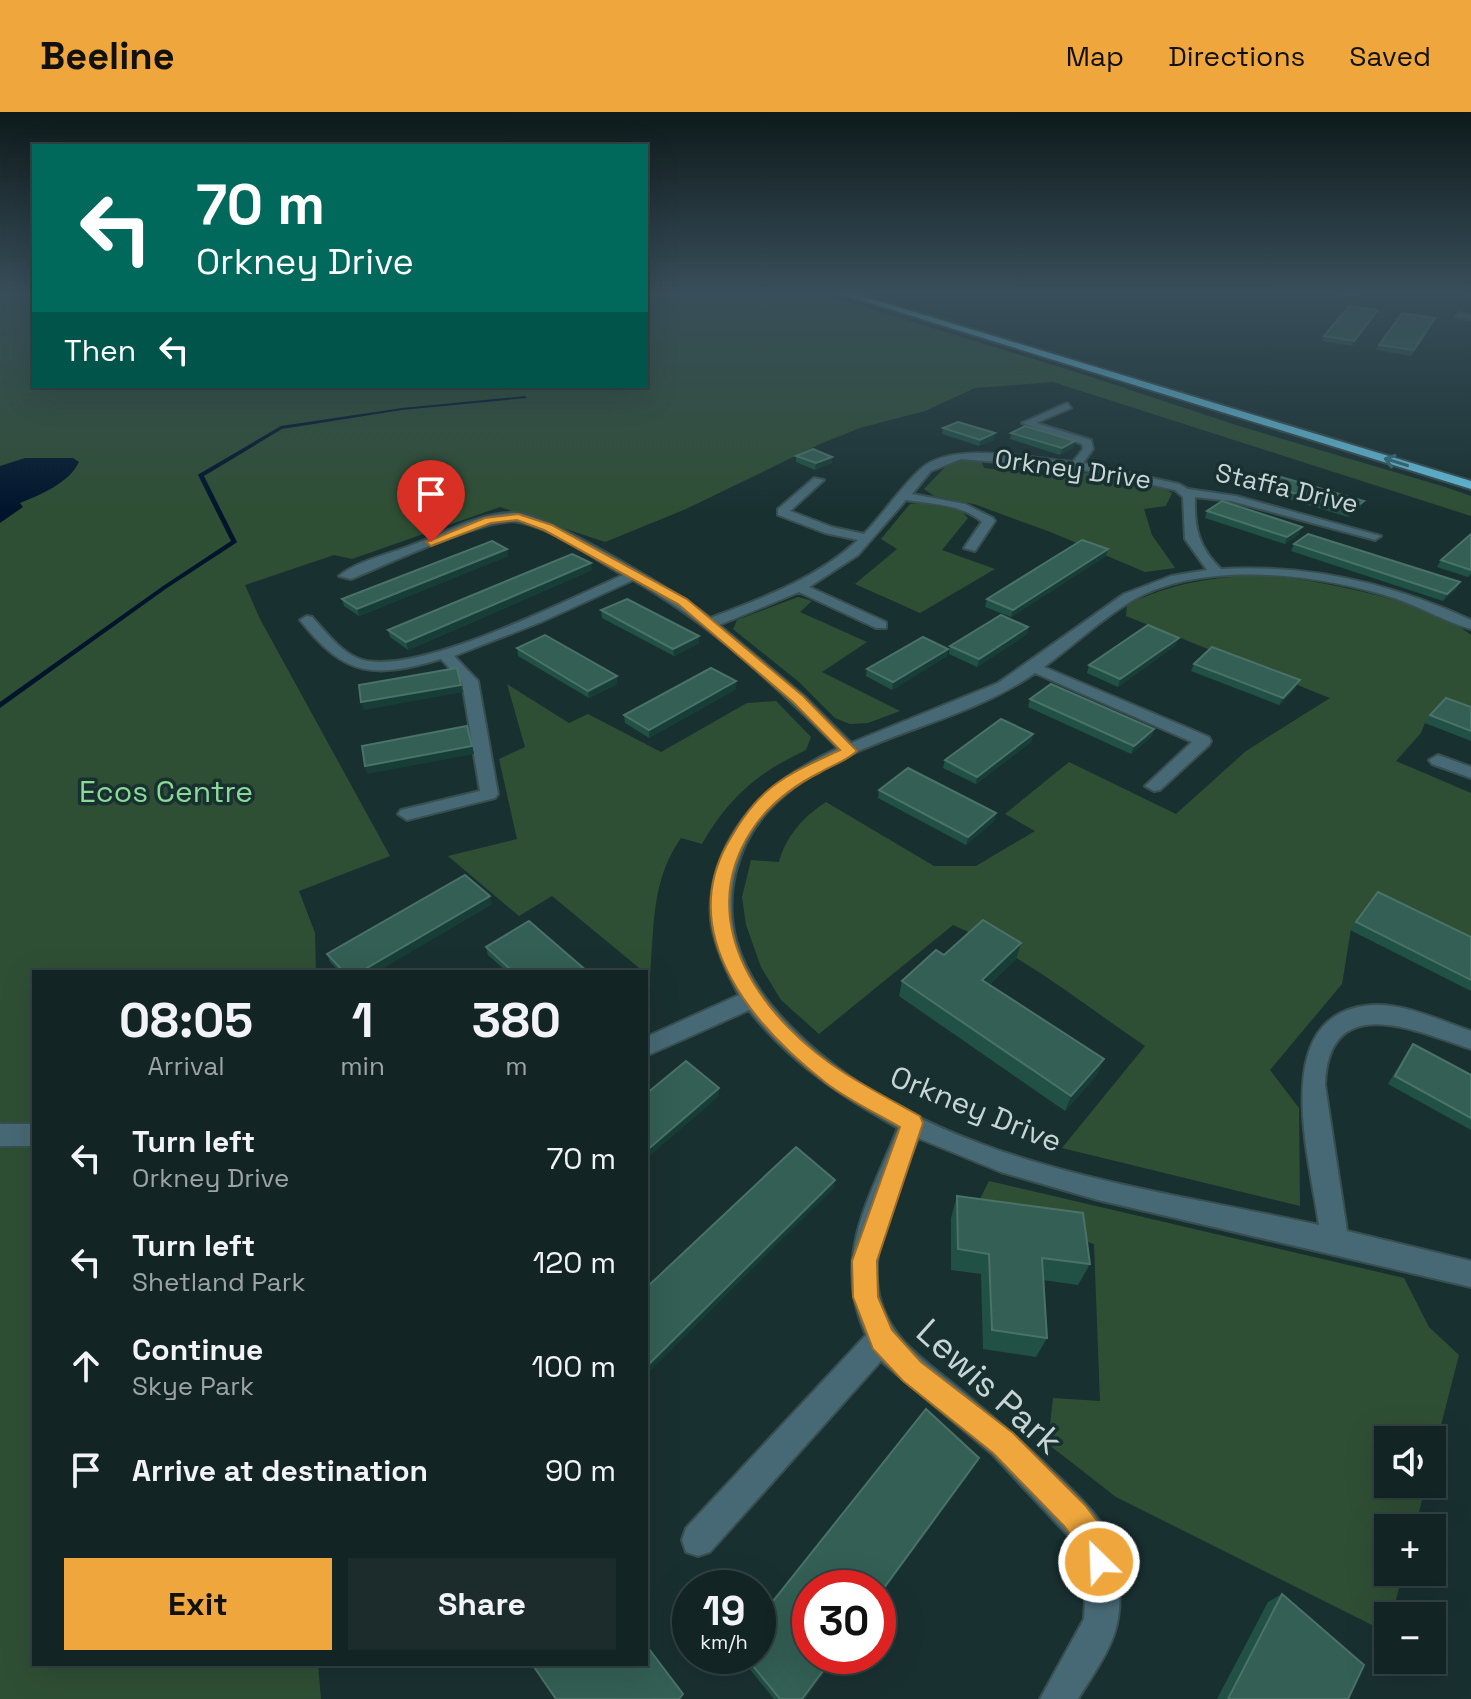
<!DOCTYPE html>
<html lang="en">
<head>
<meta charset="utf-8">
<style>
  body { margin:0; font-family:"Space Grotesk",sans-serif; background:#1c2c2d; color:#f1f3f6; height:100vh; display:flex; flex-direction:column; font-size:30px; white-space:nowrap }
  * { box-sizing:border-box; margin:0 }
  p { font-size:26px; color:#9da4a7 }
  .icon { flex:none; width:44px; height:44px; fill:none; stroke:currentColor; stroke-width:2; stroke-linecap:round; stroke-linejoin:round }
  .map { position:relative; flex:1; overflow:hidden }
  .sheet { position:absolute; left:32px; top:858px; width:616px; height:696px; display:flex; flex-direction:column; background:#132425; border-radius:0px; box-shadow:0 8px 32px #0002,0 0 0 2px #324142 }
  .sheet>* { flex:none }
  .banner { position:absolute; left:32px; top:32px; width:616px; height:244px; border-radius:0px; box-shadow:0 8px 32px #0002,0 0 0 2px #324142; background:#00695c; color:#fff; overflow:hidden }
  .controls { position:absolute; left:1374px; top:1314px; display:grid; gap:16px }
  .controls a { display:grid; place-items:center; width:72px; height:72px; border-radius:0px; background:#132425; box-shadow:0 8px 32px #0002,0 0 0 2px #324142; font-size:40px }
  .speed { position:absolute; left:672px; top:1458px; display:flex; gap:16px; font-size:40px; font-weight:700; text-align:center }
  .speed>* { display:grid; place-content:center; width:104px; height:104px; border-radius:50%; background:#132425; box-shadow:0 8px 32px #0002,0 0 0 2px #324142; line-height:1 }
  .speed small { font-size:20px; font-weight:400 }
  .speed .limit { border:12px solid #d22; background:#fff; color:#111 }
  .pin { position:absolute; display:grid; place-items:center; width:68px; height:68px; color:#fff; margin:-82px -34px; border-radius:50% 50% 50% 0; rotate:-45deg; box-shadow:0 0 8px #0007 }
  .pin .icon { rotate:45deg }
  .me { position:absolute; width:88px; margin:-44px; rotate:336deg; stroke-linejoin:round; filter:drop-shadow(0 0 6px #0008) }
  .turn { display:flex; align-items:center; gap:28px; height:168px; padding:0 32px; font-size:36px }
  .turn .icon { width:104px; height:104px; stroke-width:2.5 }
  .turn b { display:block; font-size:56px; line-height:68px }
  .then { display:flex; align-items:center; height:76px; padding:0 32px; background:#0003; gap:16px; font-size:30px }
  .eta { display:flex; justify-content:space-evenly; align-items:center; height:136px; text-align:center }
  .eta b { font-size:48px; font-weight:600; line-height:56px }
  .button { display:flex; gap:16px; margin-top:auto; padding:16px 32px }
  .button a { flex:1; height:92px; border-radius:0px; background:#efa73d; color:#111; font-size:32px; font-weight:600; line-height:92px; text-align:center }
  .button a+a { background:#1c2c2d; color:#f1f3f6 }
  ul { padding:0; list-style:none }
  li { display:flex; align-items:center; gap:24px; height:104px; padding:0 32px }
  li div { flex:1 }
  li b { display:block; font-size:30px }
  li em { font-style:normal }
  header { display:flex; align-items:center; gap:48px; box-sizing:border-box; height:112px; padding:0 40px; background:#efa73d; color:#111 }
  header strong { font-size:38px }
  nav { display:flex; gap:44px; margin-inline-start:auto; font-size:28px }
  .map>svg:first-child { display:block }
  .green { fill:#2f4f34 }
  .water { fill:#00152c }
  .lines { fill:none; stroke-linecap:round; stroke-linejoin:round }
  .stream { fill:#00152c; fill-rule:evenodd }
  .minor-casing { stroke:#384e4f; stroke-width:4 }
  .highway-casing { stroke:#384e4f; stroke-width:4 }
  .minor { fill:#476975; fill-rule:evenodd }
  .highway { fill:#62bcda; fill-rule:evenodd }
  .wall { fill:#215145 }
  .shaded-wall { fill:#173e36 }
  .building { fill:#335f54; stroke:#4a7268; stroke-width:2 }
  .oneway { stroke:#366875 }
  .route { fill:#efa73d; stroke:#9b6d28; stroke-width:2 }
  .labels { text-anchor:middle; stroke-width:7; stroke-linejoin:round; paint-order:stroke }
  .far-street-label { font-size:26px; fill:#c7d5d5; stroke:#193031 }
  .park-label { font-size:30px; fill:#89da94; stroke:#193031 }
  .street-label { font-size:30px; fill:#c7d5d5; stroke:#193031 }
  .near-street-label { font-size:36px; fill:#c7d5d5; stroke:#193031 }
</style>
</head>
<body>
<header>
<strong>Beeline</strong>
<nav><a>Map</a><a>Directions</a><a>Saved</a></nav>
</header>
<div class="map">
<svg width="1471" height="1587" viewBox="0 0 1471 1587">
  <rect width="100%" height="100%" fill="#193031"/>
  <!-- green -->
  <g class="green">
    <polygon points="0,178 34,178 34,274 646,274 646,178 809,178 1079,261 1239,314 1445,375 1471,384 1471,404 1053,270 975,276 925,299 860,316 820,332 686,397 605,430 500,395 352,447 334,443 245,473 260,507 390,744 299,779 315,821 316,860 34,860 34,1552 318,1552 321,1587 0,1587"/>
    <polygon points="964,348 981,348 984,356 1058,365 1070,358 1159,374 1172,381 1166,394 1144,397 1152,423 1175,456 1145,460 1053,421 974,392 934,384 924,377 948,352"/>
    <polygon points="920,391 960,398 968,406 942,438 995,457 920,501 855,472 897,437 881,427 910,392"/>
    <path d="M 1262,463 C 1313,467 1432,489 1471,523 L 1471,604 L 1425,611 L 1421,621 L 1396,649 L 1471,681 L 1471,836 L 1351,817 L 1342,872 L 1270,958 L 1299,996 L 1300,1094 L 1062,1036 L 1145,934 C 1083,892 1022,842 953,813 L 819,922 L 781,888 L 761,855 L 746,813 L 742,785 L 751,748 L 779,750 C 786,724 803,705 826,690 L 934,754 L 976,754 L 1035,719 L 1005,702 L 1069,650 L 1176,702 L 1246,639 L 1330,586 L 1126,504 L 1127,493 C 1171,471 1213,465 1262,463 Z"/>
    <polygon points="798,485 812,489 800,500 867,530 822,560 900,599 868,611 850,612 835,606 799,570 733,517 737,508"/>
    <path d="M 507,572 L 569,611 L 588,602 L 661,640 L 747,591 L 776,589 L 811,625 L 806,638 C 757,661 729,685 702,732 L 681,726 C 651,768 654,816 650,865 L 552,784 L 519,804 L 448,744 L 517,727 L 499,647 L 525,635 Z"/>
    <polygon points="989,1069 1404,1166 1429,1215 1459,1243 1432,1348 1432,1328 1388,1328 1388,1372 1426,1372 1415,1416 1388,1416 1388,1460 1403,1460 1392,1504 1388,1504 1388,1521 1116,1385 1048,1332 1053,1286 1100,1289 1094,1132 975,1097"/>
  </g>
  <!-- water -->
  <path class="water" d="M 25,346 L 73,346 L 79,350 C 69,371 40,383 20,391 L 23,395 L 0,411 L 0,354 Z"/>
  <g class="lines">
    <!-- stream -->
    <polygon class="stream" points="525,284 527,286 402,298 282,317 204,364 237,430 236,431 167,476 0,596 0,590 163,474 231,429 198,363 199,362 281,314 402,296"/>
    <defs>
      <g id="minor">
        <polygon points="1459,201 1471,203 1471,207 1456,205"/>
        <path d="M 1067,291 L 1071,296 L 1036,311 L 1091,328 L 1093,337 L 1083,351 L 1179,372 L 1188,377 L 1236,384 L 1381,424 L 1375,428 L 1231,389 L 1195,385 C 1194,415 1198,435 1221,457 C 1309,452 1391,471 1471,508 L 1471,517 C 1446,510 1422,496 1397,487 C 1321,462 1205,447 1133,488 C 1101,507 1074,533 1044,555 L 1209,625 L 1211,629 L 1209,633 L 1160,678 L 1154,679 L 1145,674 L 1192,630 L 1035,561 C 953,619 837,624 768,699 C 737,733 724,782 736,828 C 747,866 770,895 798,922 C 934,1054 1143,1074 1319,1113 C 1310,1047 1265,895 1377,893 C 1409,893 1441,909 1471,919 L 1471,937 C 1416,919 1328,877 1325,973 L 1347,1119 L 1471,1149 L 1471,1175 L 1098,1088 L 1001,1060 L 918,1026 C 901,1071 870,1128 878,1177 C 885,1221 918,1244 951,1270 C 989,1301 1025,1332 1060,1366 C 1074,1380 1090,1394 1101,1411 C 1116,1437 1123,1476 1118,1506 C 1114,1535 1093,1562 1078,1587 L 1040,1587 L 1084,1507 L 1086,1470 L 1076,1432 L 992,1342 L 881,1249 L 710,1440 L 698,1444 L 686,1440 L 682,1428 L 686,1416 L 866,1223 C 831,1147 869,1088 898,1016 C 841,984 789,950 749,898 L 646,944 L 646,925 L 739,883 C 727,861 717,840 712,815 C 708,794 712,773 718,754 C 738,695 784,662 838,636 C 776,574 710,511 633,468 L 541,510 L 454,544 L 478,569 L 498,682 L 495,686 L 407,708 L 398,702 L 401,698 L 480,679 L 462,570 L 441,547 C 373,567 345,565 300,508 L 307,504 L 312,505 C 325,519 339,538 357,546 C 409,569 571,486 623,463 C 591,445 555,417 519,410 C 489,403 384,454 351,467 L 339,464 C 357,449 390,442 412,433 C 445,421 482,399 517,401 C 550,404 682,483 710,506 C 763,486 816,467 858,428 L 825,421 L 778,403 L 778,397 L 814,366 L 824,368 L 790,399 L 832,415 L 864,422 C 885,400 899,377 921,357 C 952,328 1033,347 1073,350 L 1083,337 L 1082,332 L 1022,311 ZM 961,347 L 1080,357 L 1175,378 L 1183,385 L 1185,427 L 1207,458 L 1171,464 L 1124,482 L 998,571 L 851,631 L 804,584 L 719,513 L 799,480 L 876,516 L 886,516 L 886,510 L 809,475 L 858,443 L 906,388 C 931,392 962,392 982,410 L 964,436 L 975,439 L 995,409 L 993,406 L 965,392 L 912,382 L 931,359 Z"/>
        <polygon points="1438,643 1471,655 1471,666 1432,652 1429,648"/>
        <rect x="0" y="1012" width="34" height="22"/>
      </g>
      <polygon id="highway" points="828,178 842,178 1471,369 1471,377"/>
    </defs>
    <!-- minor casing -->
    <use href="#minor" class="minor-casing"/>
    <!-- highway casing -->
    <use href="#highway" class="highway-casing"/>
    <!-- minor -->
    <use href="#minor" class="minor"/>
    <!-- highway -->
    <use href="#highway" class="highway"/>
  </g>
  <!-- wall -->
  <g class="wall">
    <polygon points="1265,178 1299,178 1296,183 1264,180"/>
    <polygon points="1342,178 1356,178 1358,183 1356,188 1342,187 1341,181"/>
    <polygon points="1376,203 1352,234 1322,229 1324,224"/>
    <polygon points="1433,211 1411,244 1376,238 1379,233"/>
    <polygon points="943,316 994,328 979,334 942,322"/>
    <polygon points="1011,321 1074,336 1060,343 1010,327"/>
    <polygon points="796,344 832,351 815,358 796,350"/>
    <polygon points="1250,368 1364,389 1361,395 1348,405 1248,375"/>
    <polygon points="1207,399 1299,422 1285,432 1205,406"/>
    <polygon points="1471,422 1471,462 1468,465 1437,455 1441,448"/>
    <polygon points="1294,432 1460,470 1456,477 1443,489 1291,439"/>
    <polygon points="507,437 508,444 359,504 344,494 342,487"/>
    <polygon points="1108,437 1106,444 1011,505 985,495 987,487"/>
    <polygon points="592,458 408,538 390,525 388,518"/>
    <polygon points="601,498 699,524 699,531 674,544 602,506"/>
    <polygon points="1028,515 1027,522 977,555 949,542 950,534"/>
    <polygon points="1176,533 1118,575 1087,561 1089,553"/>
    <polygon points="517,536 617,572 589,586 518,544"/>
    <polygon points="948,537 947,544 892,578 866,564 867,557"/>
    <polygon points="1194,552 1296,576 1279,593 1191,559"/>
    <polygon points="736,577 649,626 625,611 624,603"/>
    <polygon points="1030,587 1154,617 1151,625 1131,642 1028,595"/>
    <polygon points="1471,595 1471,629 1425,611 1430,603"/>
    <polygon points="1033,622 1031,630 976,672 943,656 945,648"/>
    <polygon points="879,678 996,701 994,709 966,733 878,686"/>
    <polygon points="492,792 376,860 340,860 330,850 327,842"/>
    <polygon points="1356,810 1471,825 1471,879 1350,818"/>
    <polygon points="1021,831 1016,847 989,873 1097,963 1065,999 899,884 902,869 944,843"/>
    <polygon points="486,835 588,860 507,860 488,843"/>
    <polygon points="1413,932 1471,963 1471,1018 1388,972 1407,940"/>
    <polygon points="957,1084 1090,1152 1078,1173 1043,1168 1047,1226 1036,1245 983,1237 981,1162 951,1158 951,1106"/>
    <polygon points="979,1346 973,1357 810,1544 836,1544 805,1587 774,1587 739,1544 758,1544"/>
    <polygon points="1282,1482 1348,1587 1217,1587 1268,1490"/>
  </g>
  <!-- shaded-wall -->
  <g class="shaded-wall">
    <polygon points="1378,198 1376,203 1352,234 1354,229"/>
    <polygon points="995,321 994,328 979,334 980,328"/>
    <polygon points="1075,329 1074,336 1060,343 1062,336"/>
    <polygon points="832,345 832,351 815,358 816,351"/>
    <polygon points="1364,389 1361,395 1348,405 1351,398"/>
    <polygon points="1302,415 1299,422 1285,432 1287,425"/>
    <polygon points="507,437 508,444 359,504 357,497"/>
    <polygon points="1108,437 1106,444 1011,505 1013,498"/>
    <polygon points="591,451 592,458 408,538 406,530"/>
    <polygon points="1460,470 1456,477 1443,489 1447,482"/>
    <polygon points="1028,515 1027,522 977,555 979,547"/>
    <polygon points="699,524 699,531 674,544 673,537"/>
    <polygon points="1179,526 1176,533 1118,575 1120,567"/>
    <polygon points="948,537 947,544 892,578 893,570"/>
    <polygon points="617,564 617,572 589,586 588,579"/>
    <polygon points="1300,568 1296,576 1279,593 1283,586"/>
    <polygon points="736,569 736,577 649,626 649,618"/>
    <polygon points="461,573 463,580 364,598 361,590"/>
    <polygon points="1154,617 1151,625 1131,642 1134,634"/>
    <polygon points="1033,622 1031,630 976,672 977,665"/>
    <polygon points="472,634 474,642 367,662 365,654"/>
    <polygon points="996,701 994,709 966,733 968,725"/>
    <polygon points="490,784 492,792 376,860 360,860"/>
    <polygon points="1021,831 1016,847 977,884 982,868"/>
    <polygon points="1104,947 1097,963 1065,999 1071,984"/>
    <polygon points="719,976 719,984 646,1047 646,1039"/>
    <polygon points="835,1068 834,1076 646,1263 646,1255"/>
    <polygon points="979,1346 973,1357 878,1487 878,1484"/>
    <polygon points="834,1544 836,1544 805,1587 802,1587"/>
  </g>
  <!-- building -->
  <g class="building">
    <polygon points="1343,178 1356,178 1358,183 1344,182"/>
    <polygon points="1349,194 1378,198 1354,229 1324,224"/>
    <polygon points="1402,201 1435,206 1414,238 1379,233"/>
    <polygon points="958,310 995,321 980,328 943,316"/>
    <polygon points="1025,314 1075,329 1062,336 1011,321"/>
    <polygon points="813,337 832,345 816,351 796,344"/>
    <polygon points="1264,360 1364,389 1351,398 1250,368"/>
    <polygon points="1222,389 1302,415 1287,425 1207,399"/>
    <polygon points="1308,422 1460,470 1447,482 1294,432"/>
    <polygon points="1471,422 1471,458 1441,448"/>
    <polygon points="1082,428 1108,437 1013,498 987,487"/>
    <polygon points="492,429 507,437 357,497 342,487"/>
    <polygon points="572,442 591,451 406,530 388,518"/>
    <polygon points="627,487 699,524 673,537 601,498"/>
    <polygon points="1001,503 1028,515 979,547 950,534"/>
    <polygon points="1148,513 1179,526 1120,567 1089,553"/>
    <polygon points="545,523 617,564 588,579 517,536"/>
    <polygon points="923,525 948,537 893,570 867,557"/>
    <polygon points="1212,535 1300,568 1283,586 1194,552"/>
    <polygon points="457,556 461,573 361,590 359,573"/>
    <polygon points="711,556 736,569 649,618 624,603"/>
    <polygon points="1051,572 1154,617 1134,634 1030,587"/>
    <polygon points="1446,586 1471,595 1471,619 1430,603"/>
    <polygon points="1001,607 1033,622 977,665 945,648"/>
    <polygon points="467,614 472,634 365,654 362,634"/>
    <polygon points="908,656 996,701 968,725 879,678"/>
    <polygon points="465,763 490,784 360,860 344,860 327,842"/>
    <polygon points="1378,780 1471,825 1471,868 1356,810"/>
    <polygon points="983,808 1021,831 982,868 1104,947 1071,984 902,869 936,838 944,843"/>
    <polygon points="529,809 588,860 513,860 486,835"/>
    <polygon points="1413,932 1471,963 1471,1006 1395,964"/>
    <polygon points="686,949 719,976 646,1039 646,982"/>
    <polygon points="796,1035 835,1068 646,1255 646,1176"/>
    <polygon points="957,1084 1083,1101 1090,1152 1042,1146 1047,1226 992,1218 989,1142 958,1137"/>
    <polygon points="926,1297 979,1346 878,1484 878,1476 810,1476 810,1544 834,1544 802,1587 780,1587 745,1544 758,1544 758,1508"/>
    <polygon points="1282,1482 1364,1553 1348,1587 1228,1587"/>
    <polygon points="646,1533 683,1582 679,1587 556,1587 532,1552 646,1552"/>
  </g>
  <!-- one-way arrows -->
  <defs><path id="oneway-shaft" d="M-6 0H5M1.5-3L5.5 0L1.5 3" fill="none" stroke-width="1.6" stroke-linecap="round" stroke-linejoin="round" transform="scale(2)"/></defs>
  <use class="oneway" href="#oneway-shaft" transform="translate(1396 350) rotate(-163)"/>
  <!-- sky -->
  <linearGradient id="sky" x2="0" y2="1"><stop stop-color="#0e1a1b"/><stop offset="0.45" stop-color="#384e5a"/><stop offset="1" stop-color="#384e5a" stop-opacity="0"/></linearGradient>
  <rect width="1471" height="400" fill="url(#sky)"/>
  <!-- route -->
  <path class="route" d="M 518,402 L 552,413 L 687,487 L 803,584 L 857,639 C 848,648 833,653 821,660 C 793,674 769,692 752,718 C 690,812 765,911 846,962 C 870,977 895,990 920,1004 L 923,1011 L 877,1149 L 878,1185 L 892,1218 L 921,1250 L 1013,1321 L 1085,1393 L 1101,1414 L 1114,1450 L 1110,1461 L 1099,1465 L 1088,1461 L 1078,1433 L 1064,1414 L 993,1341 L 903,1269 L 873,1237 L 853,1185 L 852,1149 L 900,1015 C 876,1001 848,988 826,971 C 756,916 677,827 726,734 C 737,715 749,695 766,680 C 787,661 815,650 840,638 L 793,590 L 678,492 L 544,418 L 517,408 L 491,411 L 431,434 L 426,430 L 485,406 Z"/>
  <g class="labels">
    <!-- far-street labels -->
    <g class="far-street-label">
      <text transform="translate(1073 357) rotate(8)" y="9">Orkney Drive</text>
      <text transform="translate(1287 376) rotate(13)" y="9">Staffa Drive</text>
    </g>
    <!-- park labels -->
    <g class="park-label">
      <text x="166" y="690">Ecos Centre</text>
    </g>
    <!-- street labels -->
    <g class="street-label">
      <text transform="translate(976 997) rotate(22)" y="10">Orkney Drive</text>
    </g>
    <!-- near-street labels -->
    <g class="near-street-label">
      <text transform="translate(990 1274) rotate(42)" y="13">Lewis Park</text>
    </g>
  </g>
</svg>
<div class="controls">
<a><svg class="icon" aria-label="sound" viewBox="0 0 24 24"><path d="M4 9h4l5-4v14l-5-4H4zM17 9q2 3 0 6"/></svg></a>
<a>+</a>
<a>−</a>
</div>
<div class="speed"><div>19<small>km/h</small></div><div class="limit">30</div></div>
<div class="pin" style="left:431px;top:430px;background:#d93025"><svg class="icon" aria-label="arrive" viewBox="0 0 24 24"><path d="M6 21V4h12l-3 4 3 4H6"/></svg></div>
<svg class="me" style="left:1099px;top:1450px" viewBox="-20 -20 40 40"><circle r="17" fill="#efa73d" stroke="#fff" stroke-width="3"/><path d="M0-11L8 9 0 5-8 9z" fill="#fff"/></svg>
<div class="banner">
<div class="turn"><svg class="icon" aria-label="left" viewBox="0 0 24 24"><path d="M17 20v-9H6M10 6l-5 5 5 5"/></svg><div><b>70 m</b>Orkney Drive</div></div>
<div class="then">Then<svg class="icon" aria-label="left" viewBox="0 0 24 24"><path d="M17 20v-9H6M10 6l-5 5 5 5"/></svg></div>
</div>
<section class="sheet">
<div class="eta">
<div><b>08:05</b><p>Arrival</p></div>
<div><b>1</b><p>min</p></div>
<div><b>380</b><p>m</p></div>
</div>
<ul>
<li><svg class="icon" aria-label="left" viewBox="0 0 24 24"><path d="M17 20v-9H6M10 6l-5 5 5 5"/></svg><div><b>Turn left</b><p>Orkney Drive</p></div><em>70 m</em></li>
<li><svg class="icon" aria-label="left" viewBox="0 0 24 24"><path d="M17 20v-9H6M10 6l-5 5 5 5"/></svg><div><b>Turn left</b><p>Shetland Park</p></div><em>120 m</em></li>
<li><svg class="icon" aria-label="ahead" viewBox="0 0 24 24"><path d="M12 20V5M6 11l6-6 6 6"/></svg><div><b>Continue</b><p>Skye Park</p></div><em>100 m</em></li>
<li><svg class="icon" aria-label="arrive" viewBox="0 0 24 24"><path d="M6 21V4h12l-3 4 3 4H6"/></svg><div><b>Arrive at destination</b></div><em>90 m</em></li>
</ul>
<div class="button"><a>Exit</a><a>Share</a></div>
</section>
</div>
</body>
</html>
